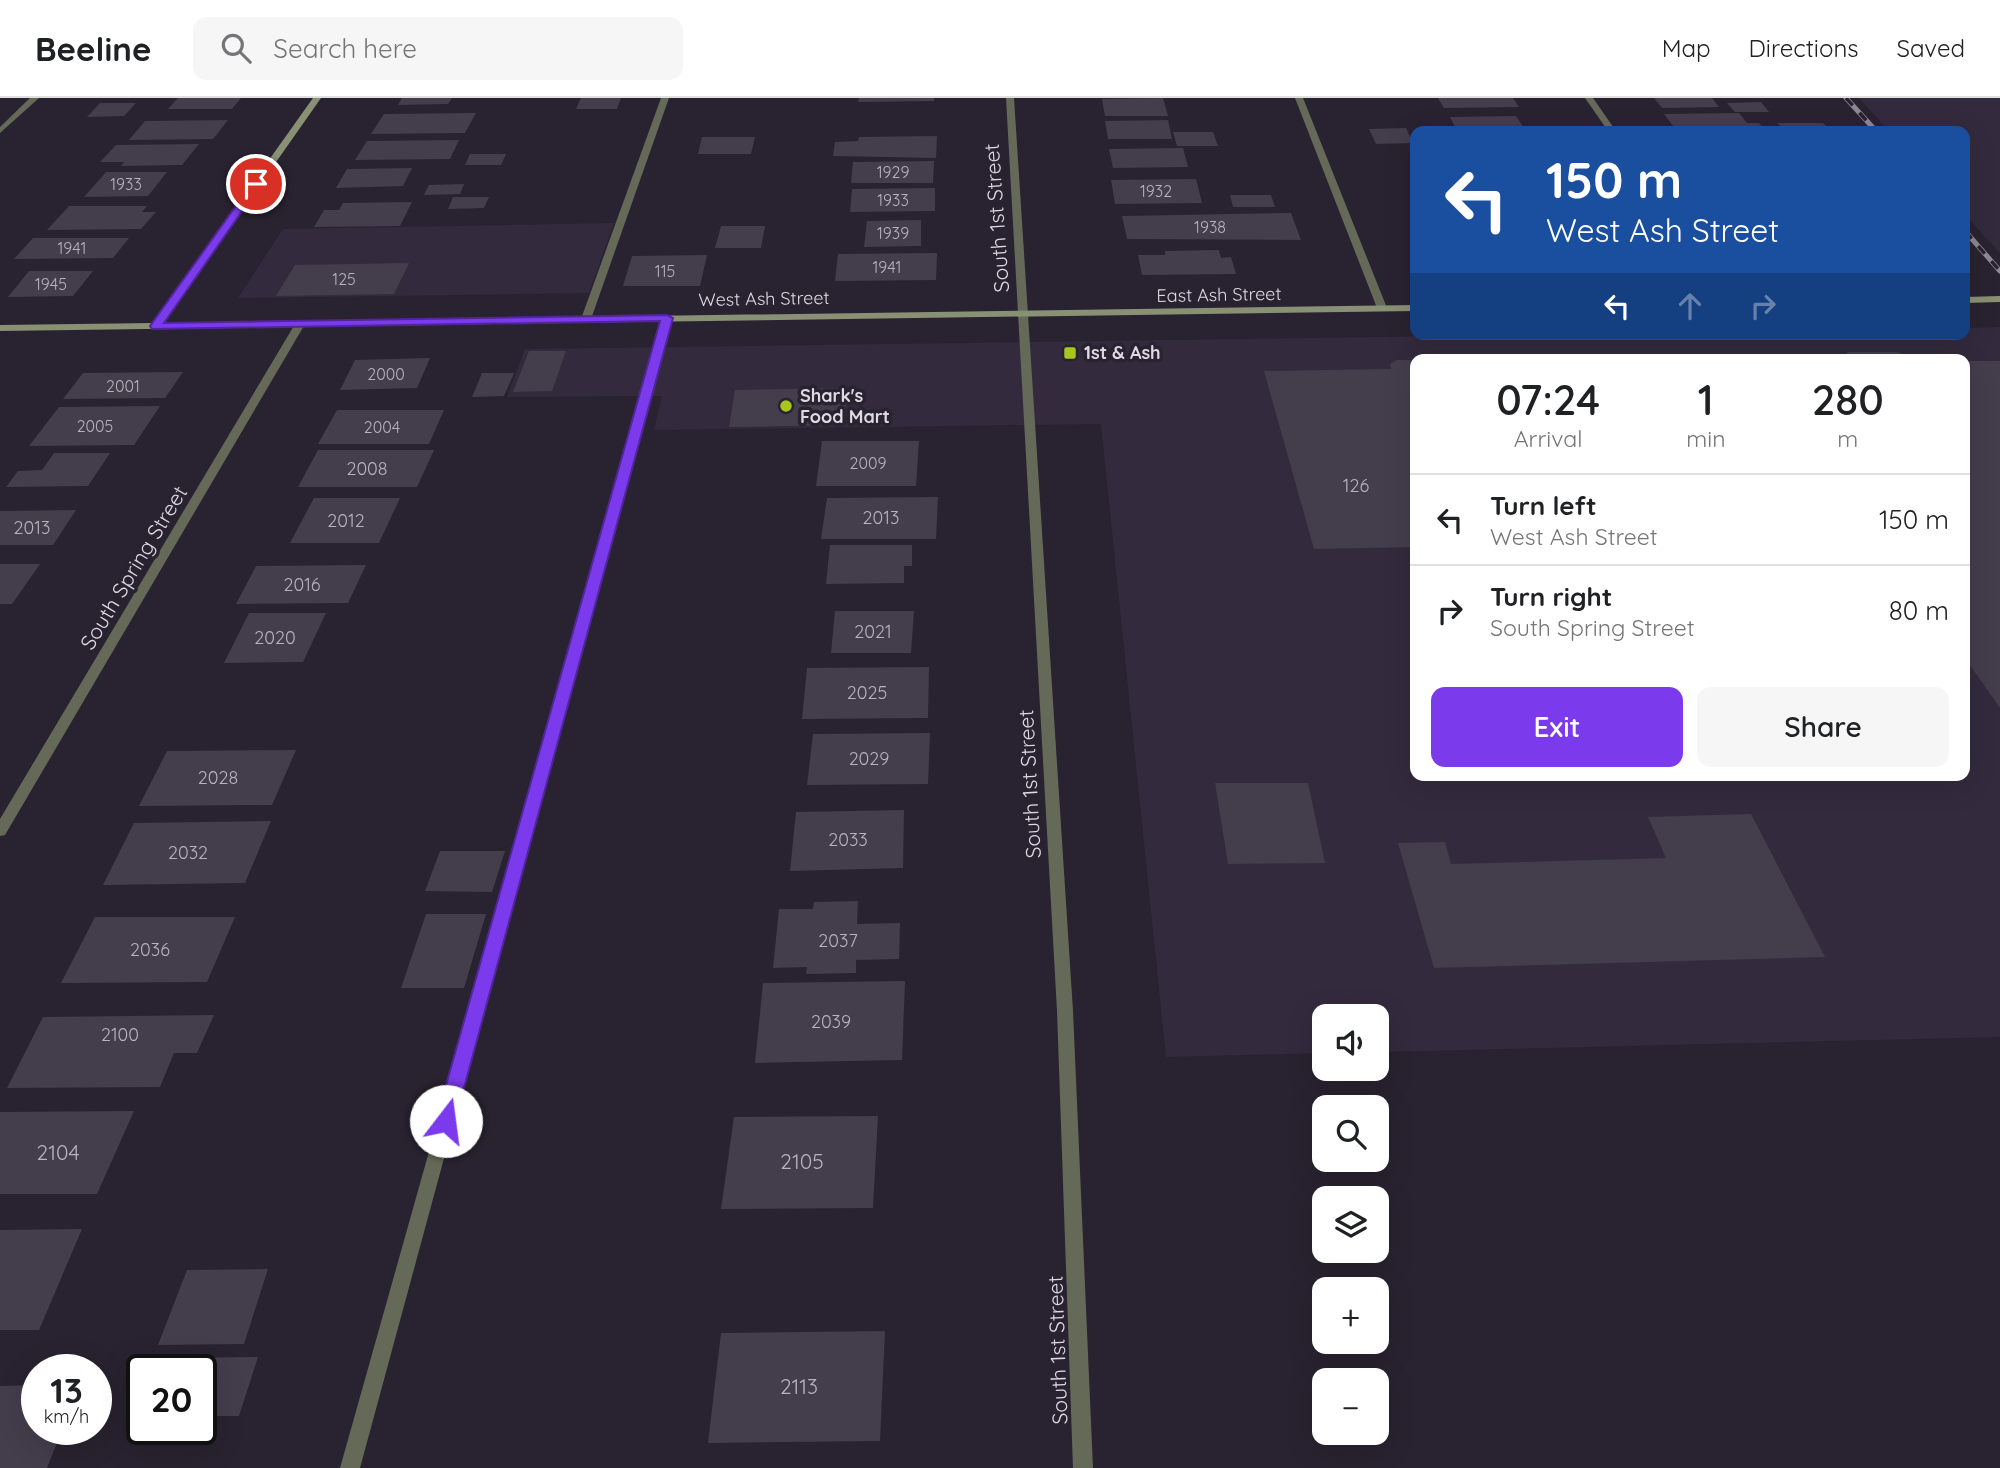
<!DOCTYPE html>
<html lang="en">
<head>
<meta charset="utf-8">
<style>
  body { margin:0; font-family:Quicksand,sans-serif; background:#f6f6f6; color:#202124; height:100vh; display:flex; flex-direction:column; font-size:26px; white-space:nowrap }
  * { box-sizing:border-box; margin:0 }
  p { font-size:23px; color:#757577 }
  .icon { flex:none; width:38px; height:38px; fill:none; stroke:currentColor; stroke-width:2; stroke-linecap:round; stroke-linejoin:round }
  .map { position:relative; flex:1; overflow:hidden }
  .drawer { position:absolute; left:1410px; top:256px; width:560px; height:427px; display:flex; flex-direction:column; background:#fff; border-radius:14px; box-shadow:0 7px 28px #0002 }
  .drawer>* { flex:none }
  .hud { position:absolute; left:1410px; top:28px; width:560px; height:214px; border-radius:14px; box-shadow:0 7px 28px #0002; background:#1a4fa0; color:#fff; overflow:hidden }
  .controls { position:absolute; left:1312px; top:906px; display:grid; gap:14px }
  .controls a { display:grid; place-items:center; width:77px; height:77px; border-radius:14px; background:#fff; box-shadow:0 7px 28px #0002; font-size:35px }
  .speed { position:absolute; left:21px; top:1256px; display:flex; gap:14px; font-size:35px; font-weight:700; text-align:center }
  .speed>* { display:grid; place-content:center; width:91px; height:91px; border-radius:50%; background:#fff; box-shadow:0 7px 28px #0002; line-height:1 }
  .speed small { font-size:18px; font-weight:400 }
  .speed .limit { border:4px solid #111; border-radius:10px; background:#fff; color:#111 }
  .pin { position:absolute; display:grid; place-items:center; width:60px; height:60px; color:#fff; margin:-30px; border:4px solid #fff; border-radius:50%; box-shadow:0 2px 7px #0007 }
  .me { position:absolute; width:77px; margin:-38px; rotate:15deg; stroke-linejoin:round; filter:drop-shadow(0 0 5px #0008) }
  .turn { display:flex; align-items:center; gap:24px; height:147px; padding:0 21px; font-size:32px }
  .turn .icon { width:91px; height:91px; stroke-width:2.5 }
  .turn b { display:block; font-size:49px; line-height:60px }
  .lanes { display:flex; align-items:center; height:66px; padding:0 21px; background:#0003; justify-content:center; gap:35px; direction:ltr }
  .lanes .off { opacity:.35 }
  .eta { display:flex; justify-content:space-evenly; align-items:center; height:119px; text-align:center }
  .eta b { font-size:42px; font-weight:600; line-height:49px }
  .primary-button { display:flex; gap:14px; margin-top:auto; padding:14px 21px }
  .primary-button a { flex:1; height:80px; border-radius:14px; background:#7c3aed; color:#fff; font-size:28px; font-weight:600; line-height:80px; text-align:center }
  .primary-button a+a { background:#f6f6f6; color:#202124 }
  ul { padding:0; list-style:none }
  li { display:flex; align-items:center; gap:21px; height:91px; padding:0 21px; border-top:2px solid #e0e0e0 }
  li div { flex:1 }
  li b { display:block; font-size:26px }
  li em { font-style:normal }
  header { display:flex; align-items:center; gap:42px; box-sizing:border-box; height:98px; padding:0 35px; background:#fff; border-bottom:2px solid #e0e0e0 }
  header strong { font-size:33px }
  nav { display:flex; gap:38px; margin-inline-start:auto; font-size:24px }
  .search { width:490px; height:63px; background:#f6f6f6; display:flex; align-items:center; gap:18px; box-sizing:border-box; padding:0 24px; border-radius:14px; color:#757577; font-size:26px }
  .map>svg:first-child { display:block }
  .built { fill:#332b3d; fill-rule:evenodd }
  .building { fill:#443d4c }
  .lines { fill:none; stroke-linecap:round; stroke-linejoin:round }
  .lane { fill:#656a58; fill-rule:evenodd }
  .street { fill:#656a58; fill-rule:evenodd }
  .secondary { fill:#889174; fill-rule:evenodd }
  .rail-casing { stroke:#8d8894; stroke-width:5 }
  .rail { stroke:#292230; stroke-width:3.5; stroke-dasharray:10; stroke-linecap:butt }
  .route { fill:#7c3aed; stroke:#51269a; stroke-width:2 }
  .poi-dot { fill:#a7c71e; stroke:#292230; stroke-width:2.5 }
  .labels { text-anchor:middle; stroke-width:7; stroke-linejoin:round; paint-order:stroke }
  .far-number-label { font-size:16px; fill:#b8b3be }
  .far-street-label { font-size:18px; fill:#dedae4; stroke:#292230 }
  .far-poi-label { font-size:18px; font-weight:bold; fill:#dedae4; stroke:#292230; text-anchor:start }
  .number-label { font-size:18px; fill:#b8b3be }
  .street-label { font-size:21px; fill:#dedae4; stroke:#292230 }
  .near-number-label { font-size:21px; fill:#b8b3be }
</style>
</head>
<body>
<header>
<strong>Beeline</strong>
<div class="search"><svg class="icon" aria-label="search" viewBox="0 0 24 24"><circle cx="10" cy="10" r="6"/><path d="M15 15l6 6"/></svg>Search here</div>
<nav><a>Map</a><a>Directions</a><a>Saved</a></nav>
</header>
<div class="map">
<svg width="2000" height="1370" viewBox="0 0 2000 1370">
  <rect width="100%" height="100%" fill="#292230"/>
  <!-- built -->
  <g class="built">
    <polygon points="1859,0 2000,0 2000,155 1965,117 1965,33 1889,33"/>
    <polygon points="614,125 589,195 238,200 283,131"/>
    <path d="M 2000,229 L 2000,939 L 1377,954 L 1377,919 L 1325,919 L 1325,955 L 1166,959 L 1101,326 L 654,332 L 662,298 L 507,299 L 525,251 L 1601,236 L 1965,236 L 1965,230 ZM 1416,261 L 1965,261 L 1965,677 L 1416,677 Z"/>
  </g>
  <!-- building -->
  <g class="building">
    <polygon points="178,0 241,0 232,11 168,11"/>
    <polygon points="402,0 452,0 448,6 398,7"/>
    <polygon points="581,0 621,0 617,11 576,11"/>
    <polygon points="859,0 934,0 934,3 858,4"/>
    <polygon points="1163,0 1168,18 1105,18 1102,1"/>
    <polygon points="1438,0 1513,0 1519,9 1444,10"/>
    <polygon points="1654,0 1712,0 1719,9 1662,10"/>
    <polygon points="1761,4 1769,14 1735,14 1727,5"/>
    <polygon points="100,5 136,5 124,18 87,19"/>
    <polygon points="476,15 465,35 371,36 384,16"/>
    <polygon points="1739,15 1747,25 1759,25 1766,33 1677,33 1664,16"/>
    <polygon points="1516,18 1526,33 1457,33 1450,19"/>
    <polygon points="228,22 213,41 129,42 145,23"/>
    <polygon points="1168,22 1172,41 1108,41 1105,23"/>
    <polygon points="1777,25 1823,25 1831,33 1785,33"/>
    <polygon points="1406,30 1413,45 1376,46 1369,31"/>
    <polygon points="1173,34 1213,34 1218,48 1177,48"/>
    <polygon points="937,38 936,60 833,58 835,44 858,43 859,39"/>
    <polygon points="702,39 755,39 751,56 698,56"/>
    <polygon points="459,42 450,61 355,62 367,43"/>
    <polygon points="199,46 182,67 121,68 124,64 100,64 116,47"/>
    <polygon points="1183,50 1188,69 1113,70 1109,51"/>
    <polygon points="470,56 506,56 501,67 465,67"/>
    <polygon points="934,63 933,85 851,85 853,64"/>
    <polygon points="412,70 403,88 336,90 347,71"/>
    <polygon points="106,74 167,74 148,98 84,99"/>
    <polygon points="1196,81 1202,105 1115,106 1111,82"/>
    <polygon points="464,86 460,96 424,97 429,87"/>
    <polygon points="935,90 935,113 850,114 852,91"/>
    <polygon points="1230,97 1271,97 1275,109 1233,109"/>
    <polygon points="453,99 489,99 484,110 448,111"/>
    <polygon points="412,104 400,128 314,129 324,112 339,112 343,105"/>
    <polygon points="69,108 147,108 142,114 156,114 141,131 47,132"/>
    <polygon points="1291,115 1301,142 1127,141 1122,118"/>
    <polygon points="921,122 921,148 864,149 867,123"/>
    <polygon points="721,128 765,128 761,150 715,150"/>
    <polygon points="33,140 129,140 113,160 14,161"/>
    <polygon points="1219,152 1221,160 1231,159 1236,176 1142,177 1138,157 1165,157 1165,153"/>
    <polygon points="937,155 936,182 835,183 838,156"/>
    <polygon points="707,157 700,188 623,188 632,158"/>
    <polygon points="409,165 394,196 276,198 295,167"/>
    <polygon points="29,173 93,173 73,198 8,199"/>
    <polygon points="529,253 566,253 552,293 513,294"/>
    <polygon points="1848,254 1897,254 1915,260 1841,261"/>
    <polygon points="430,260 417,290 340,292 355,262"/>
    <polygon points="1397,262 1416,262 1416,449 1314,451 1264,273 1391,271 1390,266"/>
    <polygon points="1965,263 2000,263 2000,610 1965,560"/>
    <polygon points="183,274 165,300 63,301 83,275"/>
    <polygon points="482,275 514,275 504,298 472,299"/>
    <polygon points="847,290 844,327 729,329 735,292"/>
    <polygon points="160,308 134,347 29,348 59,309"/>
    <polygon points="337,312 444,312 429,346 318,346"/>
    <polygon points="822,343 919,343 916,388 816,388"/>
    <polygon points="318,352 434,352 417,389 298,389"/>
    <polygon points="54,355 110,355 88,388 6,389 18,373 42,372"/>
    <polygon points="938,399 936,441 821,441 827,400"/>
    <polygon points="314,400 400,400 379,445 290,445"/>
    <polygon points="76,412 53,447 0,447 0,413"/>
    <polygon points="830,447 912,447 912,468 904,468 904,485 826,486"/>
    <polygon points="0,466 40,466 12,506 0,506"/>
    <polygon points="366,467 348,505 236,506 256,468"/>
    <polygon points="835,513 914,513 911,555 831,555"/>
    <polygon points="249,515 326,515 303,564 224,565"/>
    <polygon points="929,569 928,620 802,621 807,570"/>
    <polygon points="930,635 928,686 807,687 813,636"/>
    <polygon points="296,652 272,707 139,708 167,653"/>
    <polygon points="1215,685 1308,685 1325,765 1228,766"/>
    <polygon points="904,712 903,770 790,773 796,714"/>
    <polygon points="1751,716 1825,859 1434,870 1398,745 1445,744 1451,766 1666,760 1648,719"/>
    <polygon points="271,723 245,785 103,787 134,725"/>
    <polygon points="440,753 505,753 492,794 425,793"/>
    <polygon points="858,803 857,826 900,825 899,861 856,862 856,875 806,876 807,869 773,870 779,811 813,811 814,804"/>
    <polygon points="426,816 486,816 464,890 401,890"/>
    <polygon points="95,819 235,819 207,884 61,885"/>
    <polygon points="905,883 902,962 755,965 763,885"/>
    <polygon points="214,917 197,955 174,955 160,989 7,990 43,919"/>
    <polygon points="134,1013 97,1096 0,1096 0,1014"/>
    <polygon points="878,1018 873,1110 721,1111 734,1019"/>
    <polygon points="82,1131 39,1232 0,1232 0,1132"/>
    <polygon points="268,1171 244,1246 158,1247 187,1172"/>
    <polygon points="885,1233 880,1343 708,1345 721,1235"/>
    <polygon points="258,1259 239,1318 201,1318 201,1272 166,1272 171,1260"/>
    <polygon points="37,1287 37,1332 62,1332 47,1370 0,1370 0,1288"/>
  </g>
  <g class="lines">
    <!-- lane -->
    <g class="lane">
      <polygon points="30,0 39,0 0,35 0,29"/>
      <polygon points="661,0 669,0 591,221 583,223 581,221"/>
      <polygon points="1295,0 1303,0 1387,210 1385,212 1377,210"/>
      <polygon points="664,218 672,220 360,1370 340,1370"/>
    </g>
    <!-- street -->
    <g class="street">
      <polygon points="1006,0 1014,0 1073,913 1093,1370 1073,1370 1057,913"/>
      <polygon points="1585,0 1593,0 1616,33 1608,33"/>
      <polygon points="300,223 305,226 5,737 0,738 0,721 295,226"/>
    </g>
    <!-- secondary -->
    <g class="secondary">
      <polygon points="313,0 321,0 163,225 1416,207 1416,213 0,233 0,227 153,225"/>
      <polygon points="2000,198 2000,204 1965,205 1965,199"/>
    </g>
    <defs>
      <g id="rail">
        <polyline points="1846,0 1876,33"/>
        <polyline points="1965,133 2000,173"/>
      </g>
    </defs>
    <!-- rail casing -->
    <use href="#rail" class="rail-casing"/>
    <!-- rail -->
    <use href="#rail" class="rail"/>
  </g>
  <!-- route -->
  <polygon class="route" points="253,84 261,86 164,225 667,217 673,220 455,1023 453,1029 439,1029 436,1023 660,223 152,231 150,228"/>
  <!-- markers -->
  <g class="poi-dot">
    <rect x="1063" y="248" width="14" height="14" rx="3.5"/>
    <circle cx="786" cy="308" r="7"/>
  </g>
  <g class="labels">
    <!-- far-number labels -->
    <g class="far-number-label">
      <text x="893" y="80">1929</text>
      <text x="126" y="92">1933</text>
      <text x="1156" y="99">1932</text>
      <text x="893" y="108">1933</text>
      <text x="1210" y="135">1938</text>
      <text x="893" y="141">1939</text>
      <text x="72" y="156">1941</text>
      <text x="887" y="175">1941</text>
      <text x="665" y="179">115</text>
      <text x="344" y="187">125</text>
      <text x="51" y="192">1945</text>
      <text x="386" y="282">2000</text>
      <text x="123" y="294">2001</text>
      <text x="95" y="334">2005</text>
      <text x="382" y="335">2004</text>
      <text x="868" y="371">2009</text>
    </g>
    <!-- far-street labels -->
    <g class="far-street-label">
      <text transform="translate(1219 197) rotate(-1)" y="6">East Ash Street</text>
      <text transform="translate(764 201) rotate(-1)" y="6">West Ash Street</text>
    </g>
    <!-- far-poi labels -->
    <g class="far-poi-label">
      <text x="1084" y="261">1st &amp; Ash</text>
      <text x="800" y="304">Shark's<tspan x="800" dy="21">Food Mart</tspan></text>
    </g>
    <!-- number labels -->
    <g class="number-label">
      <text x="367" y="377">2008</text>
      <text x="1356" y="394">126</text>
      <text x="881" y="426">2013</text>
      <text x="346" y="429">2012</text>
      <text x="32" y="436">2013</text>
      <text x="302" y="493">2016</text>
      <text x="873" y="540">2021</text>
      <text x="275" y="546">2020</text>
      <text x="867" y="601">2025</text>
      <text x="869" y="667">2029</text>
      <text x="218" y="686">2028</text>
      <text x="848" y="748">2033</text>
      <text x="188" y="761">2032</text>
      <text x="838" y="849">2037</text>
      <text x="150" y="858">2036</text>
      <text x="831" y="930">2039</text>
      <text x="120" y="943">2100</text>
    </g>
    <!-- street labels -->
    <g class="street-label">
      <text transform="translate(997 120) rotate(-94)" y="7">South 1st Street</text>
      <text transform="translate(134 470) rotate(-59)" y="7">South Spring Street</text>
      <text transform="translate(1030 686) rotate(-93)" y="7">South 1st Street</text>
      <text transform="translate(1058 1252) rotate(-92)" y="7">South 1st Street</text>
    </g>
    <!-- near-number labels -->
    <g class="near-number-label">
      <text x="58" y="1062">2104</text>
      <text x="802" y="1071">2105</text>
      <text x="799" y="1296">2113</text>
    </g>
  </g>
</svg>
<div class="controls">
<a><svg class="icon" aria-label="sound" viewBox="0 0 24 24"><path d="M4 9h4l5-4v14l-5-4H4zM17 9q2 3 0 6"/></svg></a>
<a><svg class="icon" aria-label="search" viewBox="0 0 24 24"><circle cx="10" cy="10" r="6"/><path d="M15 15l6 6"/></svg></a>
<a><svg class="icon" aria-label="layers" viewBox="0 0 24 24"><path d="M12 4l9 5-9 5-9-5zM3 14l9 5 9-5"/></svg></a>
<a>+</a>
<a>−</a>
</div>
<div class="speed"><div>13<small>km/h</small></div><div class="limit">20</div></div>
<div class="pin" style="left:256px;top:86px;background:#d93025"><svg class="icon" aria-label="arrive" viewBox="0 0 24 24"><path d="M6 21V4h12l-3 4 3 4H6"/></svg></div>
<svg class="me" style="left:446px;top:1023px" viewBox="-20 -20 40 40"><circle r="19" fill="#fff"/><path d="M0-13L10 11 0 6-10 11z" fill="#7c3aed"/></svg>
<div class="hud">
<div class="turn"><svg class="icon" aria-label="left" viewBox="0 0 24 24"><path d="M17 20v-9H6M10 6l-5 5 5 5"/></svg><div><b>150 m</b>West Ash Street</div></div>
<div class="lanes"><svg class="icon" aria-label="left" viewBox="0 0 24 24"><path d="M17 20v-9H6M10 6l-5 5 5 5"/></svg><svg class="icon off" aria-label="ahead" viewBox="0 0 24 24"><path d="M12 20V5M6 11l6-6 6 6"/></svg><svg class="icon off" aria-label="right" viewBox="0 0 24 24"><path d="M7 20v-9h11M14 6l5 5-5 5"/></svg></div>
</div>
<section class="drawer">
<div class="eta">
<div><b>07:24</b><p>Arrival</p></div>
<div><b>1</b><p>min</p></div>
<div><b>280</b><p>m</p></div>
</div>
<ul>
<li><svg class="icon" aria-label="left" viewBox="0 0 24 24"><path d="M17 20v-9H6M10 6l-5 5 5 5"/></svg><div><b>Turn left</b><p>West Ash Street</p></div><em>150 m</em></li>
<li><svg class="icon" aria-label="right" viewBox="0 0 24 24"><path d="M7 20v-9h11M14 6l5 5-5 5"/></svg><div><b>Turn right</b><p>South Spring Street</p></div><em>80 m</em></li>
</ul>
<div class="primary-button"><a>Exit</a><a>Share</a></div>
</section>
</div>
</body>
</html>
